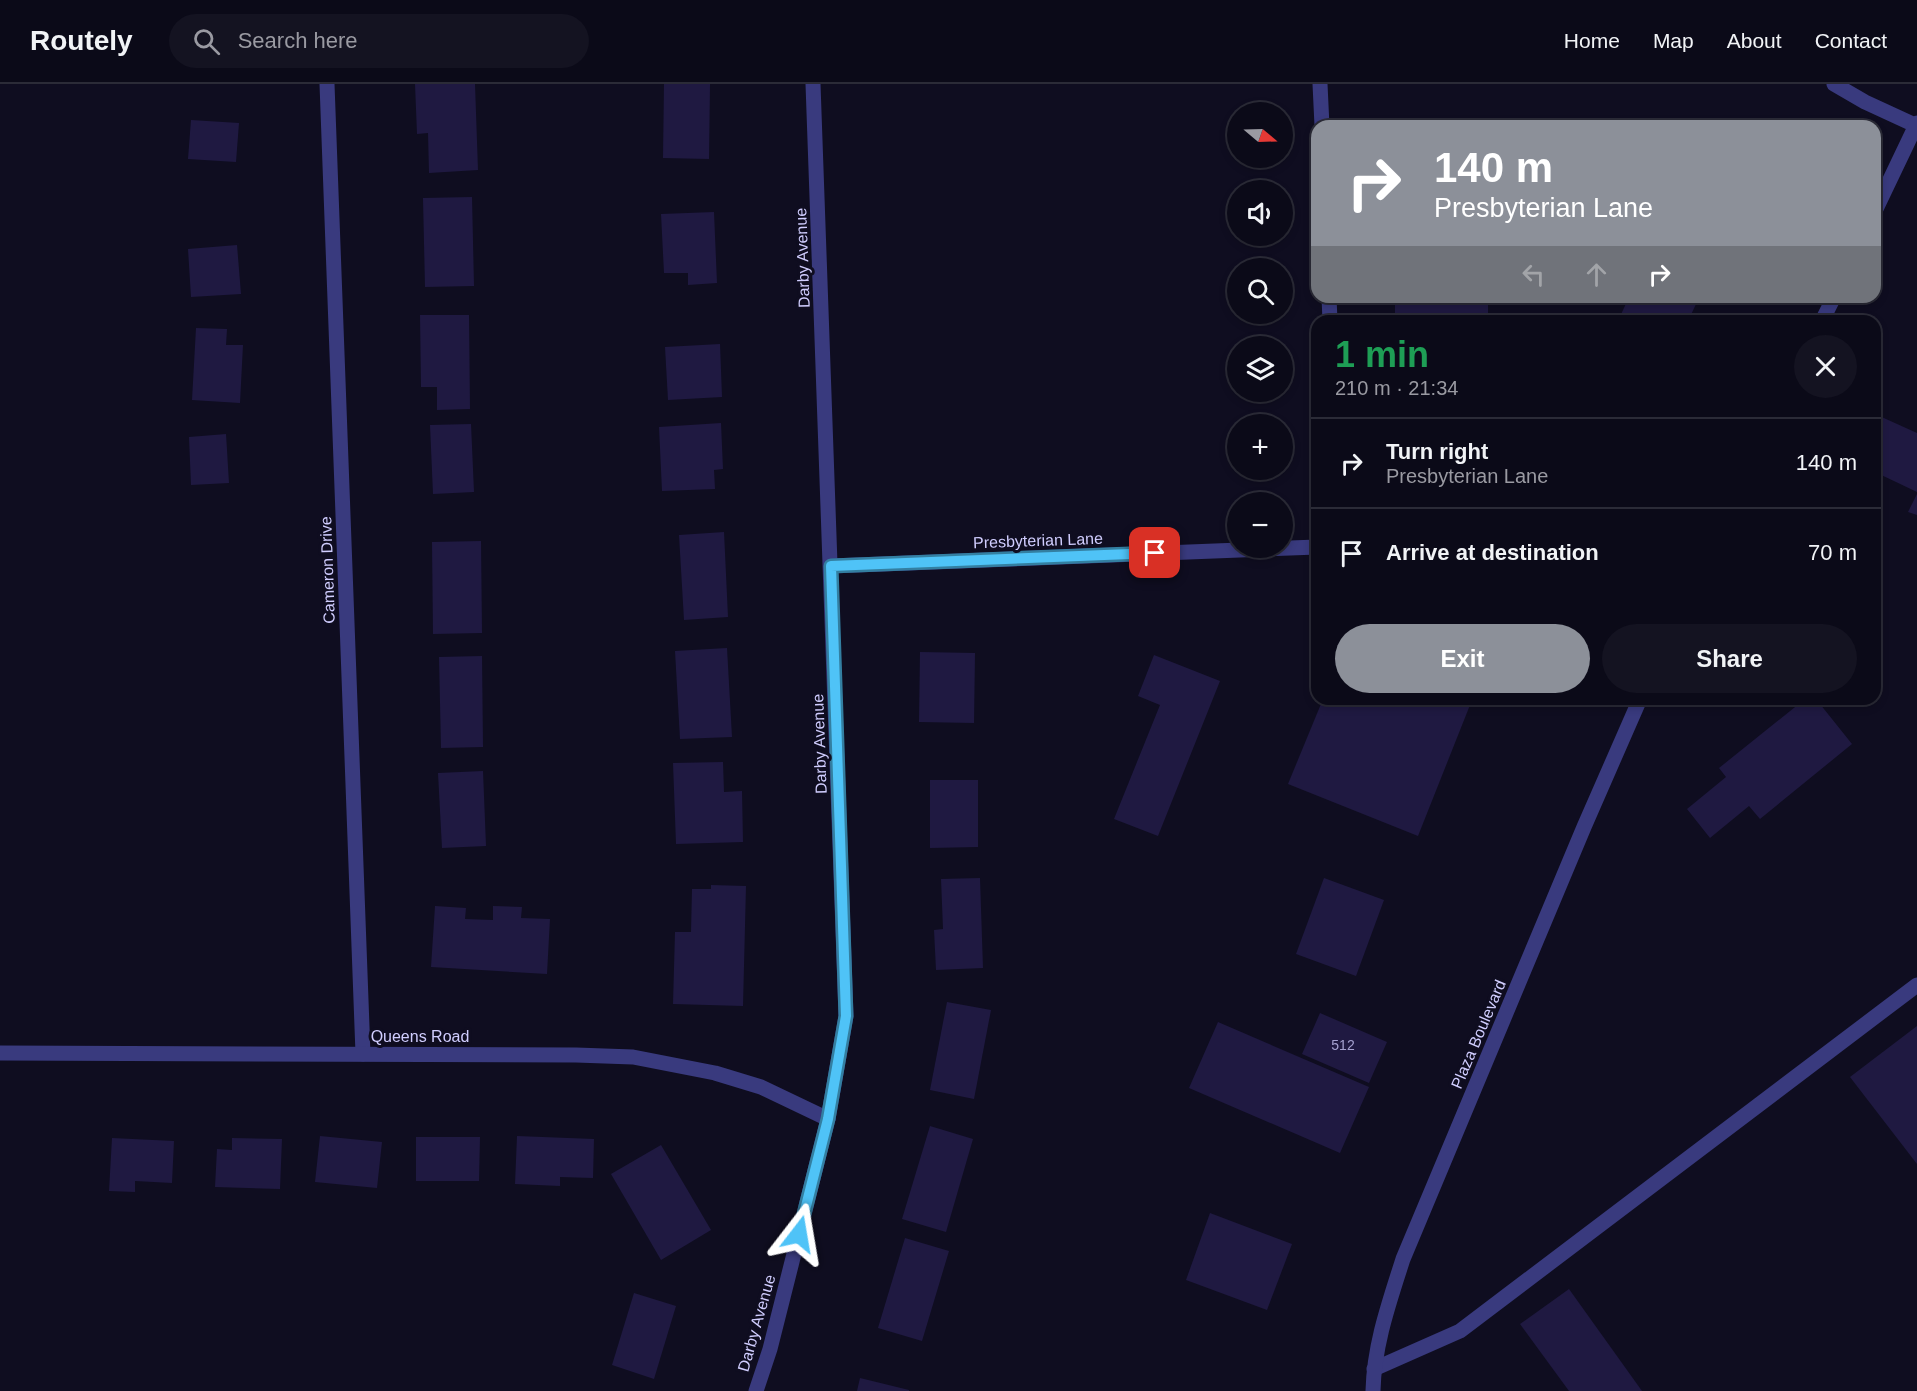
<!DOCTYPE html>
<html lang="en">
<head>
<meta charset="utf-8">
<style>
  body { margin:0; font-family:Arial,sans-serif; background:#141321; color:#f1f3f6; height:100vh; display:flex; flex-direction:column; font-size:22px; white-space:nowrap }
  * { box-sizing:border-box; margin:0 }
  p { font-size:20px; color:#9a9aa2 }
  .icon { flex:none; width:33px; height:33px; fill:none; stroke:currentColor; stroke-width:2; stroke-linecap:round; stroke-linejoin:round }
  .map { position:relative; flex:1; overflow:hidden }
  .sheet { position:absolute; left:1311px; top:231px; width:570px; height:390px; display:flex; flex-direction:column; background:#0b0a18; border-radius:18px; box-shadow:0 3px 9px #0003,0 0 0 2px #2b2b37 }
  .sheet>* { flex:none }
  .banner { position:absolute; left:1311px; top:36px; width:570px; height:183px; border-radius:18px; box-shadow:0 3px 9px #0003,0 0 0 2px #2b2b37; background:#8c9099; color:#fff; overflow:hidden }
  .needle { width:39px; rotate:109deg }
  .buttons { position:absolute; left:1227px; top:18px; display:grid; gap:12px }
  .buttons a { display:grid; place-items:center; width:66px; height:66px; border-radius:50%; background:#0b0a18; box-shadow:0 3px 9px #0003,0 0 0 2px #2b2b37; font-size:30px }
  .pin { position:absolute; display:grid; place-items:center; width:51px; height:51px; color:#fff; margin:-26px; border-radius:12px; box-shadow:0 3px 9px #0006 }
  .me { position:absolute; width:66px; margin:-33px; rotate:14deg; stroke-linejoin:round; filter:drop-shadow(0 0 4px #0008) }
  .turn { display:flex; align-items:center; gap:21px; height:126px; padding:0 24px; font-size:27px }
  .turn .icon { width:78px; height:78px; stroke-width:2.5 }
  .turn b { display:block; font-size:42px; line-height:51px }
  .lanes { display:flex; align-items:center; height:57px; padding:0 24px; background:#0003; justify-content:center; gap:30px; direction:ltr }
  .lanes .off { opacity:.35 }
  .round { display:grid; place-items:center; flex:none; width:63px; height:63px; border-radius:32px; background:#141321 }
  .overview { display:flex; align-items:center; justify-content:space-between; height:102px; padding:0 24px }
  h1 { font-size:36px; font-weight:700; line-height:45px; color:#1e9e55 }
  .primary-button { display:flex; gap:12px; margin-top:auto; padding:12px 24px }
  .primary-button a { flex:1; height:69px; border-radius:36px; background:#8c9099; color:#fff; font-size:24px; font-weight:700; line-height:69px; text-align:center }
  .primary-button a+a { background:#141321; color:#f1f3f6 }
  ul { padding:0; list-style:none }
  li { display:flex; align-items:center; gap:18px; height:90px; padding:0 24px; border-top:2px solid #2b2b37 }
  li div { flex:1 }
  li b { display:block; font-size:22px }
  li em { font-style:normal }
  header { display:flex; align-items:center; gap:36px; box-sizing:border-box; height:84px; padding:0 30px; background:#0b0a18; border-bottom:2px solid #2b2b37 }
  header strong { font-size:28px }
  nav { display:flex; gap:33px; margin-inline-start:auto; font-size:21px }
  .search { width:420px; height:54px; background:#141321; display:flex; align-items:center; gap:15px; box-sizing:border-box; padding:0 21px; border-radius:33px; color:#9a9aa2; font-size:22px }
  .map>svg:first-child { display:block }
  .building { fill:#1f1941 }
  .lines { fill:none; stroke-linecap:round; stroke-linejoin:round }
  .minor { stroke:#393a7e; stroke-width:15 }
  .route-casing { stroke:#337fa1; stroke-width:15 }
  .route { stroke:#4fc3f7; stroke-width:10 }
  .labels { text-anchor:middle; stroke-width:6; stroke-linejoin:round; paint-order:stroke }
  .number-label { font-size:14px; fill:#a4a0cf }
  .street-label { font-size:16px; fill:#d0cdfe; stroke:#0f0d20 }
</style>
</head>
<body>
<header>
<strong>Routely</strong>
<div class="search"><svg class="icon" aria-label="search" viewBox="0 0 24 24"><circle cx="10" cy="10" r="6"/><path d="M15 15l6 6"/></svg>Search here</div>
<nav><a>Home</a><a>Map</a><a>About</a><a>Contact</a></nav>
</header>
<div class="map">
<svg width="1917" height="1307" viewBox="0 0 1917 1307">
  <rect width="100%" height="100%" fill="#0f0d20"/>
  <!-- building -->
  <g class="building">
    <polygon points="415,0 475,0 478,86 429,89 428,49 417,50"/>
    <polygon points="664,0 710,0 709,75 663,74"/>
    <polygon points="191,36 239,39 236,78 188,75"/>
    <polygon points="472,113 474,202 425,203 423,114"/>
    <polygon points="714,128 717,199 688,201 688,189 664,189 661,130"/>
    <polygon points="237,161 241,210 191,213 188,165"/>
    <rect x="1395" y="213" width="93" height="24"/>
    <polygon points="1629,213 1687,213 1697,218 1688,237 1618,237"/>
    <polygon points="420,231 469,231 470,325 437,326 437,303 421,303"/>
    <polygon points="196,244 227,245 226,261 243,261 240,319 192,316"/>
    <polygon points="720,260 722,313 668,316 665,263"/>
    <polygon points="1875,330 1917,349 1917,408 1875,388"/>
    <polygon points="721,339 723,385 714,386 715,405 662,407 659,343"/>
    <polygon points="471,340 474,408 433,410 430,341"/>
    <polygon points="226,350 229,399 191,401 189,353"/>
    <polygon points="1917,410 1917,431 1908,428"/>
    <polygon points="724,448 728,533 684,536 679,451"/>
    <polygon points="481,457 482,549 433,550 432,458"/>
    <polygon points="727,564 732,653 680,655 675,567"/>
    <polygon points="920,568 975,569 974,639 919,638"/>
    <polygon points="1154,571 1220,597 1158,752 1114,735 1160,621 1138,612"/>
    <polygon points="482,572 483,663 441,664 439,573"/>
    <polygon points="1323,615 1472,616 1418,752 1288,700"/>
    <polygon points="1805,615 1816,615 1852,660 1760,735 1749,722 1710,754 1687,725 1726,693 1719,684"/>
    <polygon points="723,678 724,708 742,707 743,758 676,760 673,679"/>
    <polygon points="483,687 486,762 442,764 438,689"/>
    <polygon points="930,696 978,696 978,763 930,764"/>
    <polygon points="980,794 983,884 936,886 934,846 943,845 941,795"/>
    <polygon points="1324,794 1384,816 1356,892 1296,870"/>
    <polygon points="711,801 746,802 743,922 673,920 675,848 691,848 692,805 711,805"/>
    <polygon points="435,822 466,824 465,835 493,836 493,822 522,823 521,834 550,835 547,890 431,883"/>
    <polygon points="947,918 991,926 974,1015 930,1006"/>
    <polygon points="1320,929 1387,958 1369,999 1302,970"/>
    <polygon points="1218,938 1369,1003 1340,1069 1189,1004"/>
    <polygon points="1917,942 1917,1080 1850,993"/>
    <polygon points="930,1042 973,1055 946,1148 902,1135"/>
    <polygon points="320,1052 382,1058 377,1104 315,1098"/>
    <polygon points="517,1052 594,1055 593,1094 560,1093 560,1102 515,1100"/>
    <polygon points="416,1053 480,1053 479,1097 416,1097"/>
    <polygon points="112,1054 174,1057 172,1099 135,1097 135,1108 109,1107"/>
    <polygon points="232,1054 282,1055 280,1105 215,1103 217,1065 232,1066"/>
    <polygon points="661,1061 711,1146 661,1176 611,1090"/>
    <polygon points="1210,1129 1292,1160 1267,1226 1186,1196"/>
    <polygon points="905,1154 949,1167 922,1257 878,1244"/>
    <polygon points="1569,1205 1642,1307 1569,1307 1520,1240"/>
    <polygon points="634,1209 676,1222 654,1295 612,1281"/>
    <polygon points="860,1294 909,1306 909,1307 857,1307"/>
  </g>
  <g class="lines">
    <!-- minor -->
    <g class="minor">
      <polyline points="327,0 363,970"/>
      <polyline points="1320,0 1322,42"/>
      <polyline points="1834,0 1865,18 1917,42"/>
      <polyline points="1875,127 1917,39"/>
      <polyline points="1329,213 1330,237"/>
      <polyline points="1822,237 1834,213"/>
      <polyline points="831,482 1317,463"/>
      <polyline points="0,969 576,971 633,973 715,989 761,1003 828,1035"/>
      <polyline points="1374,1285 1460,1247 1917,901"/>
      <polyline points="756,1307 770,1265 828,1035 846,932 813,0"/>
      <path d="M 1373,1307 C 1374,1261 1389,1219 1403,1175 L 1584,743 L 1640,615"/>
    </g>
  </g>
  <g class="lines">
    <defs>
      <polyline id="route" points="799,1150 828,1035 846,932 831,482 1155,469"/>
    </defs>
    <!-- route casing -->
    <use href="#route" class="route-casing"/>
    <!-- route -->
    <use href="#route" class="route"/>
  </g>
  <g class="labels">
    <!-- number labels -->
    <g class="number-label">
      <text x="1343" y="966">512</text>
    </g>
    <!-- street labels -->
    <g class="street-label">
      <text transform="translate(802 174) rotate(-92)" y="6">Darby Avenue</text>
      <text transform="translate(1038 456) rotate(-2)" y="6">Presbyterian Lane</text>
      <text transform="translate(327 486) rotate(-92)" y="6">Cameron Drive</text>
      <text transform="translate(819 660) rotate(-92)" y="6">Darby Avenue</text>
      <text transform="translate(1478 950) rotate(-67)" y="6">Plaza Boulevard</text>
      <text x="420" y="958">Queens Road</text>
      <text transform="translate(756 1239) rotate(-74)" y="6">Darby Avenue</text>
    </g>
  </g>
</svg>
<div class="buttons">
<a><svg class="needle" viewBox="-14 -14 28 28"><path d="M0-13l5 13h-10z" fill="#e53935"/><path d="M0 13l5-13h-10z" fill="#9a9aa2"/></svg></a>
<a><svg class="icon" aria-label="sound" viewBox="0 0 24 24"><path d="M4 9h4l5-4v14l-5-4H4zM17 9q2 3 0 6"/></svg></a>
<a><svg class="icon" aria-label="search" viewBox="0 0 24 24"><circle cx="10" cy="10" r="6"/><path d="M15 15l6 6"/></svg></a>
<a><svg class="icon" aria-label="layers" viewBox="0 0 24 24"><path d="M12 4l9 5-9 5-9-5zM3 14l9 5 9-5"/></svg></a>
<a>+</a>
<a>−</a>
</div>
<div class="pin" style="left:1155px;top:469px;background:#d93025"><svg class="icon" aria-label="arrive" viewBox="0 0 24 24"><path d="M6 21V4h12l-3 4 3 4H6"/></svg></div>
<svg class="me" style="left:799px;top:1150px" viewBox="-20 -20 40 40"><path d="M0-17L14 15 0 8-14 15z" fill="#4fc3f7" stroke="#fff" stroke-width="4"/></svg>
<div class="banner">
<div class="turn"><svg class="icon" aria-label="right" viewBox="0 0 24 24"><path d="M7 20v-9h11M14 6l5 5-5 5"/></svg><div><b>140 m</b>Presbyterian Lane</div></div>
<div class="lanes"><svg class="icon off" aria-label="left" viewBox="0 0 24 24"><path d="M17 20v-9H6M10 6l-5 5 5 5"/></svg><svg class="icon off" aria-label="ahead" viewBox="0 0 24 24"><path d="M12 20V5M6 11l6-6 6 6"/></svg><svg class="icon" aria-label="right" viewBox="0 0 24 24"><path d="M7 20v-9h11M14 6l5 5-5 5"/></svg></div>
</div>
<section class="sheet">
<div class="overview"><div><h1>1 min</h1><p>210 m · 21:34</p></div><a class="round"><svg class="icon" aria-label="close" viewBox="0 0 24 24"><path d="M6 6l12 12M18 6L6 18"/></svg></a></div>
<ul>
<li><svg class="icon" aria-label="right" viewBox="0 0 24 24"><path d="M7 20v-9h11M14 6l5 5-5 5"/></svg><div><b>Turn right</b><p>Presbyterian Lane</p></div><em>140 m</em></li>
<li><svg class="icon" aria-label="arrive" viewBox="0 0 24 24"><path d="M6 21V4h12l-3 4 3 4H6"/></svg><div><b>Arrive at destination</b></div><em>70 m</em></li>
</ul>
<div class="primary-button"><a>Exit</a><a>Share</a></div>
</section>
</div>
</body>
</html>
